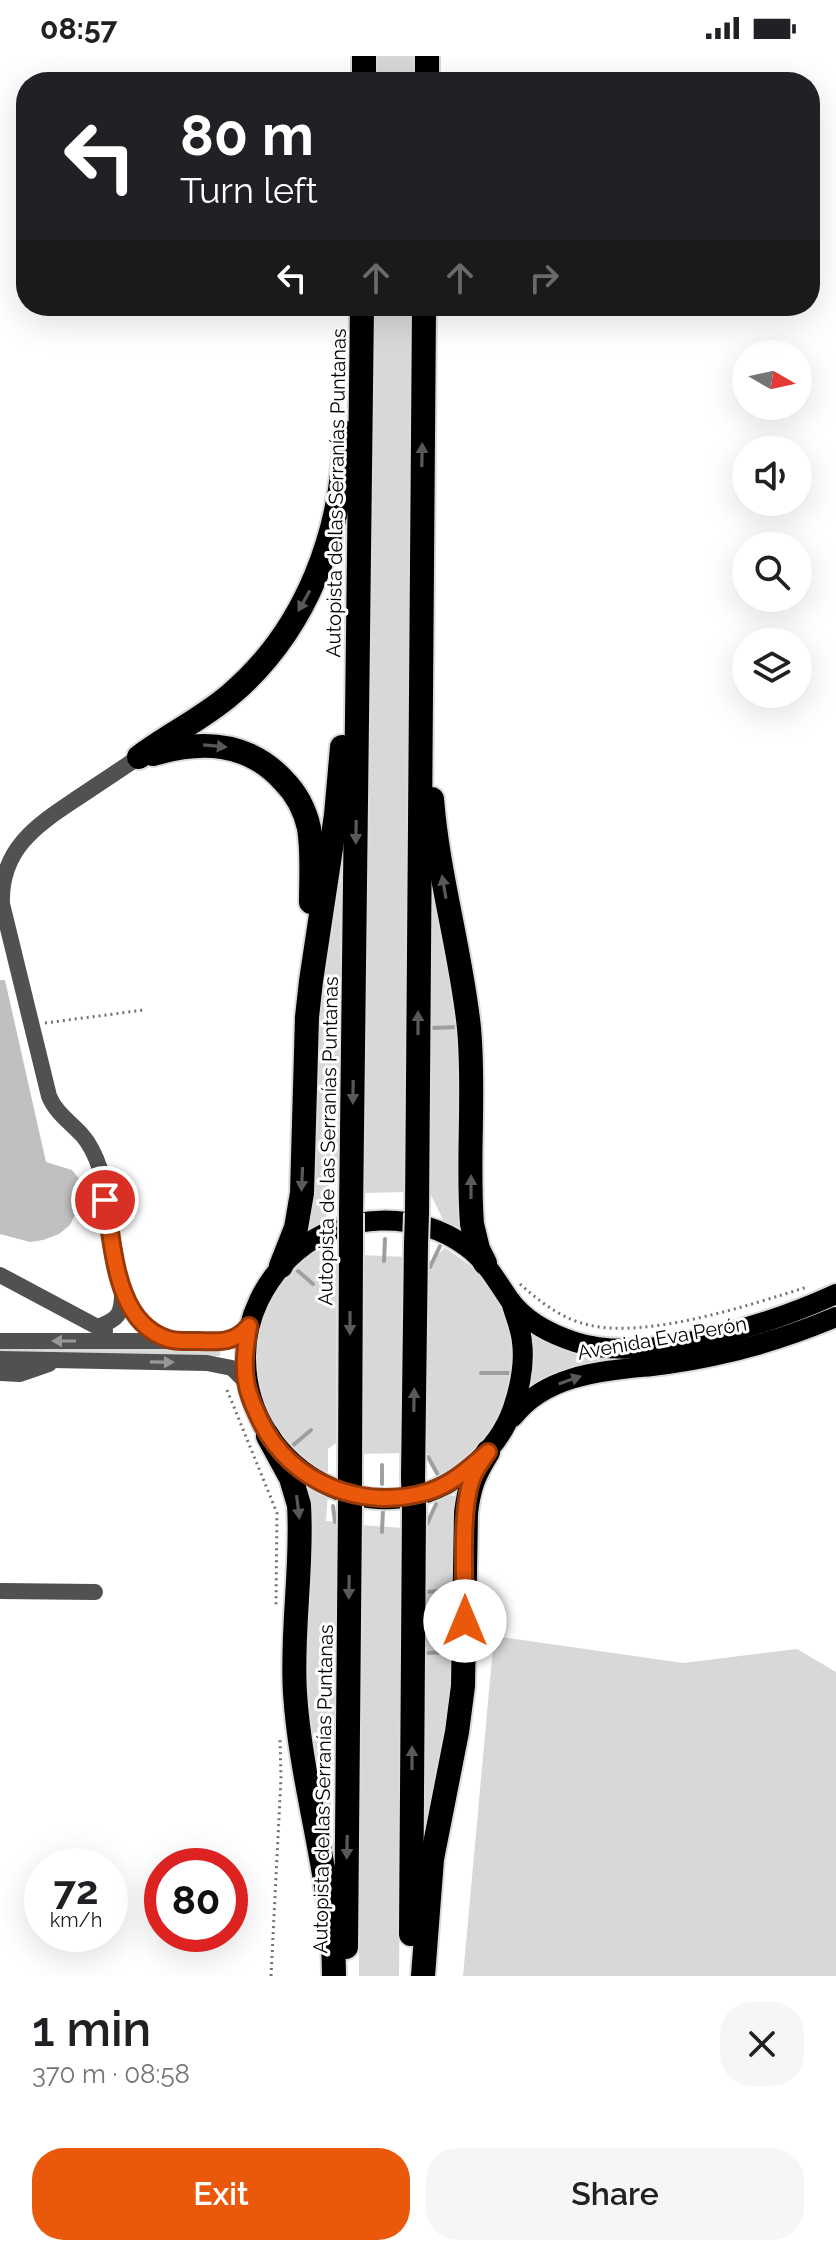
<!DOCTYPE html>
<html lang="en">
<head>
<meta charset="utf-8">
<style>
  body { margin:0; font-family:Raleway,sans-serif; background:#f6f6f6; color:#202124; height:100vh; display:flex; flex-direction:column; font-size:30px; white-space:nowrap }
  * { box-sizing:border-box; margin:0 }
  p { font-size:26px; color:#757577 }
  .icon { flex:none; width:44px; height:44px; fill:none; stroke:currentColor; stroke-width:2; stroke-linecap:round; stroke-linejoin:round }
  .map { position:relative; height:1920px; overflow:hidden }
  .panel { display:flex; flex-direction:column; background:#fff; flex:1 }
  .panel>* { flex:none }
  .top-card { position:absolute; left:16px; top:16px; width:804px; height:244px; border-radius:32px; box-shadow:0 8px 32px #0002; background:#202124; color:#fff; overflow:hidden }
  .needle { width:52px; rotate:99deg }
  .tools { position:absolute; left:732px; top:284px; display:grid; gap:16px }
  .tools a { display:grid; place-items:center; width:80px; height:80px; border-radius:50%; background:#fff; box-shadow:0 8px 32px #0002; font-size:40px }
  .speed { position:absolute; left:24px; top:1792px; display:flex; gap:16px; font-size:40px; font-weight:700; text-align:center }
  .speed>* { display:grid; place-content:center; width:104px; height:104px; border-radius:50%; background:#fff; box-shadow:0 8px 32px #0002; line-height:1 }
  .speed small { font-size:20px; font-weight:400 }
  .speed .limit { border:12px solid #d22; background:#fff; color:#111 }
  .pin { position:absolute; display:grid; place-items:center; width:68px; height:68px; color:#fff; margin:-34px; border:4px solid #fff; border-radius:50%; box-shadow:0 2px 8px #0007 }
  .me { position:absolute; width:88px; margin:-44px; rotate:0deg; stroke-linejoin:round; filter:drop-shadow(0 0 6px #0008) }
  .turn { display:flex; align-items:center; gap:28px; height:168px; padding:0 32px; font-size:36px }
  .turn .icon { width:104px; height:104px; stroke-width:2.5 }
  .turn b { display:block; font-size:56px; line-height:68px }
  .lanes { display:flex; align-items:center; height:76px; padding:0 32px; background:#0003; justify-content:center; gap:40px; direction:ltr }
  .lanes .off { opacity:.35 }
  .round { display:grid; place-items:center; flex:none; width:84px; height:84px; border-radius:32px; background:#f6f6f6 }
  .head { display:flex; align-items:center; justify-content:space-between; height:136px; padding:0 32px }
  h1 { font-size:48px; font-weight:600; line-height:60px }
  .cta { display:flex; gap:16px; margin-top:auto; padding:16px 32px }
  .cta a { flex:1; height:92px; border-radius:32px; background:#ea580c; color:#fff; font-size:32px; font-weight:600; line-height:92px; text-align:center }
  .cta a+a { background:#f6f6f6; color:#202124 }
  .status { display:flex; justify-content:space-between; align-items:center; height:56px; padding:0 40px; background:#fff; direction:ltr }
  .status svg { height:22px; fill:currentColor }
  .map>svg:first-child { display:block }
  .green { fill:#d8d8d8 }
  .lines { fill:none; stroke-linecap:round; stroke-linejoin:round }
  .stream { stroke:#9f9f9f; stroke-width:4 }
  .building { fill:#c0c0c0 }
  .major-casing { stroke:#dbdbdb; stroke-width:24 }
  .highway-casing { stroke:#dbdbdb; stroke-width:28 }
  .path { stroke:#737373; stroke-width:3; stroke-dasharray:2 4; stroke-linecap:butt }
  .minor { stroke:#515151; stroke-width:16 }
  .major { stroke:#000; stroke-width:20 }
  .highway { stroke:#000; stroke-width:24 }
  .highway-bridge-casing { stroke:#dbdbdb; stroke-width:28; stroke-linecap:butt }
  .highway-bridge { stroke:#000; stroke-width:24 }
  .oneway { fill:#595959 }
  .oneway2 { fill:#979797 }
  .route-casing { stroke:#983908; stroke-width:20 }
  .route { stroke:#ea580c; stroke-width:14 }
  .labels { text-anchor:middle; stroke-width:6; stroke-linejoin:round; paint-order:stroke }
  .street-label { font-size:20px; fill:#000; stroke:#fff }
</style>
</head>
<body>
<div class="status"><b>08:57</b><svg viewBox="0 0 49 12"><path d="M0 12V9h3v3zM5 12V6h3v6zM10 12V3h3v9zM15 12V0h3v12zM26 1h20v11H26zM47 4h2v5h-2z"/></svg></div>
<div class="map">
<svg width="836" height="1920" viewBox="0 0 836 1920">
  <rect width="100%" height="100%" fill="#fff"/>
  <!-- green -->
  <g class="green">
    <polygon points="372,0 419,0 418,26 372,26"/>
    <polygon points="372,250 415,250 411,383 408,1136 363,1137"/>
    <polygon points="337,808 341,828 338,1116 336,1129 329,1129 325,1173 300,1179 310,980"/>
    <path d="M 428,828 L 436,832 C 446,881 455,928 458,977 C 462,1042 457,1107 465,1172 L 446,1170 L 428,1133 Z"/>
    <path d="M 326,1188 L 330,1204 L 337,1205 L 336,1387 L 328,1393 L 328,1420 C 261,1384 233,1300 276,1234 C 289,1214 307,1201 326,1188 Z"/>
    <path d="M 445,1192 C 461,1202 476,1213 487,1228 C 518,1267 520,1328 494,1369 C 480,1390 461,1406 440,1419 L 423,1390 L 427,1208 Z"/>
    <polygon points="362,1199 406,1201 404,1397 360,1398"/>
    <path d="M 532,1268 L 638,1300 C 592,1303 562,1310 524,1338 L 524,1302 Z"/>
    <polygon points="0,1291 221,1291 220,1300 0,1297"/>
    <polygon points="301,1423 328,1437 326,1465 337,1466 336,1644 329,1788 303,1671"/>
    <polygon points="450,1439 458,1441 454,1627 423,1807 424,1466 440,1442"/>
    <polygon points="359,1469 404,1472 399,1920 359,1920"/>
    <polygon points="494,1580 683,1607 797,1593 836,1616 836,1920 463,1920"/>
  </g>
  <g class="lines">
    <!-- stream -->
    <g class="stream">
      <polyline points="431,972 459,971"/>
      <polyline points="328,1189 334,1206"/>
      <polyline points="384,1205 385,1183"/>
      <polyline points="430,1211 440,1190"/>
      <polyline points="298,1215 313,1228"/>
      <polyline points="481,1317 512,1317"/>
      <polyline points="291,1391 311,1374"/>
      <polyline points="428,1401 438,1419"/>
      <polyline points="382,1409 382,1428"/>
      <polyline points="333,1450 335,1466"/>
      <polyline points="427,1468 436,1448"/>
      <polyline points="382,1476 383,1453"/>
      <polyline points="425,1536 455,1534"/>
      <polyline points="425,1597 454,1596"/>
    </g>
  </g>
  <!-- building -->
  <polygon class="building" points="0,924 5,924 46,1106 72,1114 80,1124 83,1142 70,1169 59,1178 43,1184 30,1186 0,1178"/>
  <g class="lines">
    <defs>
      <g id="major">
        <path d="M 511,1245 C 514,1258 521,1272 522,1286 C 525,1309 520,1331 513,1352 C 505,1376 490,1395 471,1411 C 382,1488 247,1417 246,1303 C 245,1262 265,1223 296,1196 C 342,1156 419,1154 467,1191 C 486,1205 496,1224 509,1243 C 524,1264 550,1278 575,1286 C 646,1309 770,1268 836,1238"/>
        <path d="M 513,1361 C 546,1318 603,1315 652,1310 C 673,1308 693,1304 713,1300 C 755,1291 796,1278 836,1261"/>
      </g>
      <g id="highway">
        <polyline points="364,26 364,0"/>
        <polyline points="427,26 427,0"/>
        <path d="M 153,698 C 201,684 247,685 283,724 C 296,737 305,754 309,772 C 313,796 311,822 311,846"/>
        <path d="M 139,701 C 168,679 202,663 230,639 C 307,574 343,475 345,377"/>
        <path d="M 432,743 C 438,820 461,895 469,972 C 475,1037 467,1103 472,1168 L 478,1193 L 485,1207"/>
        <polyline points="351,1157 362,250"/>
        <polyline points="417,1157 424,250"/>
        <polyline points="281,1210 296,1172 302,1137 307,961 311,925 336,759 342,691"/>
        <path d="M 268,1380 L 291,1422 L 299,1449 C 303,1511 291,1574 295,1637 C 301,1732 334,1824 334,1920"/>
        <polyline points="350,1421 351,1189"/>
        <polyline points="413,1422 416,1188"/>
        <polyline points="411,1878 414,1454"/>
        <polyline points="346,1891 350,1453"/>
        <path d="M 423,1920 L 432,1803 L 457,1676 L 463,1630 L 466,1457 C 469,1431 474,1418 488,1396"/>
      </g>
    </defs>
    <!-- major casing -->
    <use href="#major" class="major-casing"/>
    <!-- highway casing -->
    <use href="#highway" class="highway-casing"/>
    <!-- path -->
    <g class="path">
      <polyline points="45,967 144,954"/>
      <path d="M 520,1228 C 540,1246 562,1263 589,1269 C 647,1283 750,1249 807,1231"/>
      <polyline points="227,1334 277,1457 276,1549"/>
      <polyline points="271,1920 281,1722 280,1684"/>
    </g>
    <!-- minor -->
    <g class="minor">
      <polyline points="0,1219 105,1275"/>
      <path d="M 123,1238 C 135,1259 145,1272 167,1283"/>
      <path d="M 98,1271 C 118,1263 122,1259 122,1237 L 100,1113 C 96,1101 91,1089 82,1079 C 71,1067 55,1056 49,1040 L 2,848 C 0,793 37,769 76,743 C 97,729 118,715 139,701"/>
      <polyline points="0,1285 208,1285 236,1283 249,1270"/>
      <polyline points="0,1303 207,1307 232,1312 246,1326"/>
      <polyline points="0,1317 20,1318 49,1308"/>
      <polyline points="0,1535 95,1536"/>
    </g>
    <!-- major -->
    <use href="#major" class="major"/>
    <!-- highway -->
    <use href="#highway" class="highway"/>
    <defs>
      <g id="highway-bridge">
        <polyline points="416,1188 417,1157"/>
        <polyline points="351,1189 351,1157"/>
        <polyline points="413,1422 414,1454"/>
        <polyline points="350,1453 350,1421"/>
      </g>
    </defs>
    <!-- highway-bridge casing -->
    <use href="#highway-bridge" class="highway-bridge-casing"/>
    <!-- highway-bridge -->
    <use href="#highway-bridge" class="highway-bridge"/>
  </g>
  <!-- one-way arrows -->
  <defs><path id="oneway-solid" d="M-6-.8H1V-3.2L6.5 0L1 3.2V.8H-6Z" transform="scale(2)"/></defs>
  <g class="oneway">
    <use href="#oneway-solid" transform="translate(422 399) rotate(-89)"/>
    <use href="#oneway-solid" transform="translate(304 545) rotate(119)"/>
    <use href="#oneway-solid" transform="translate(215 690) rotate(5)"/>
    <use href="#oneway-solid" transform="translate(356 776) rotate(91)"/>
    <use href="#oneway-solid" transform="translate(444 831) rotate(-100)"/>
    <use href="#oneway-solid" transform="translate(418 967) rotate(-90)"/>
    <use href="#oneway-solid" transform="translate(353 1036) rotate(91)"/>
    <use href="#oneway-solid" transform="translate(302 1123) rotate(93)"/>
    <use href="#oneway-solid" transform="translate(471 1131) rotate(-90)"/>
    <use href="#oneway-solid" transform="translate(350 1267) rotate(90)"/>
    <use href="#oneway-solid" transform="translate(570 1324) rotate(-19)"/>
    <use href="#oneway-solid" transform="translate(414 1344) rotate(-89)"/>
    <use href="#oneway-solid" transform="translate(298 1451) rotate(83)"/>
    <use href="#oneway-solid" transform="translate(349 1531) rotate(91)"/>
    <use href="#oneway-solid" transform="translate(412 1702) rotate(-90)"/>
    <use href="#oneway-solid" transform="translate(347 1791) rotate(91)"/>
  </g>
  <g class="oneway2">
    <use href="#oneway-solid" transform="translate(64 1285) rotate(-180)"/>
    <use href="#oneway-solid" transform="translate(162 1306) rotate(1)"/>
  </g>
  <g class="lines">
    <defs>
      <path id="route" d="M 105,1144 C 114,1190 114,1266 168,1283 C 177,1286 189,1285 198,1285 C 219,1286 235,1287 249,1270 C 246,1288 243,1307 246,1325 C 248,1340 255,1353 261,1366 C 291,1427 362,1455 427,1436 C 451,1429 469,1412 488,1396 C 483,1403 478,1410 474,1418 C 459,1448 465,1529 465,1565"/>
    </defs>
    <!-- route casing -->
    <use href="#route" class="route-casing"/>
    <!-- route -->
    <use href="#route" class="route"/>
  </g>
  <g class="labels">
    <!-- street labels -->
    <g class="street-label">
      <text transform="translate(336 437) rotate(-89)" y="7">Autopista de las Serranías Puntanas</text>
      <text transform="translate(328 1085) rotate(-89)" y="7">Autopista de las Serranías Puntanas</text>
      <text transform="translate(662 1282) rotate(-10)" y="7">Avenida Eva Perón</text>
      <text transform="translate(323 1733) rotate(-89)" y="7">Autopista de las Serranías Puntanas</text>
    </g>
  </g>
</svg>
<div class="tools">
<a><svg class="needle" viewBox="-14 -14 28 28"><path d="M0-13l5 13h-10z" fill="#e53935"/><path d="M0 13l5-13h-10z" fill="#757577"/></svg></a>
<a><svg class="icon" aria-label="sound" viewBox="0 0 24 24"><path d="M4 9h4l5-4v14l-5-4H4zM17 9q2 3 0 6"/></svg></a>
<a><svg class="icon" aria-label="search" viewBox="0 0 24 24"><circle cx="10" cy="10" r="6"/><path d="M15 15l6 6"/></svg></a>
<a><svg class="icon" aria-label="layers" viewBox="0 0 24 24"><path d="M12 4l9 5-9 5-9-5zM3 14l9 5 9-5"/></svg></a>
</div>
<div class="speed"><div>72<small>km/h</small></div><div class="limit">80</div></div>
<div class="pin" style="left:105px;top:1144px;background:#d93025"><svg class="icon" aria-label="arrive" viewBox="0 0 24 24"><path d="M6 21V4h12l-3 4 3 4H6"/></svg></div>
<svg class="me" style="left:465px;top:1565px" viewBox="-20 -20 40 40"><circle r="19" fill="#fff"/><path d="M0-13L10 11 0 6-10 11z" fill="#ea580c"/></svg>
<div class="top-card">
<div class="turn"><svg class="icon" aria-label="left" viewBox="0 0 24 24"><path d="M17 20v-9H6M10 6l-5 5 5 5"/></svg><div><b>80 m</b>Turn left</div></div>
<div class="lanes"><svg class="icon" aria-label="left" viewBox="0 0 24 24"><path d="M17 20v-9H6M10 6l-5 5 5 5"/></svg><svg class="icon off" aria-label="ahead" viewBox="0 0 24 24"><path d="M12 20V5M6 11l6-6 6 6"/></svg><svg class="icon off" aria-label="ahead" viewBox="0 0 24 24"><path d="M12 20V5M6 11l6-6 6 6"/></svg><svg class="icon off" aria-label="right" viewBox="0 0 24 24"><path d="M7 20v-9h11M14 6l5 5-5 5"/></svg></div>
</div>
</div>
<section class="panel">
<div class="head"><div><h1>1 min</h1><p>370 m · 08:58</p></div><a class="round"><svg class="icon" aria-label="close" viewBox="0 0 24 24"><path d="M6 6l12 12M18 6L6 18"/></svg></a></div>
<div class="cta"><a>Exit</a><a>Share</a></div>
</section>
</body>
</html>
